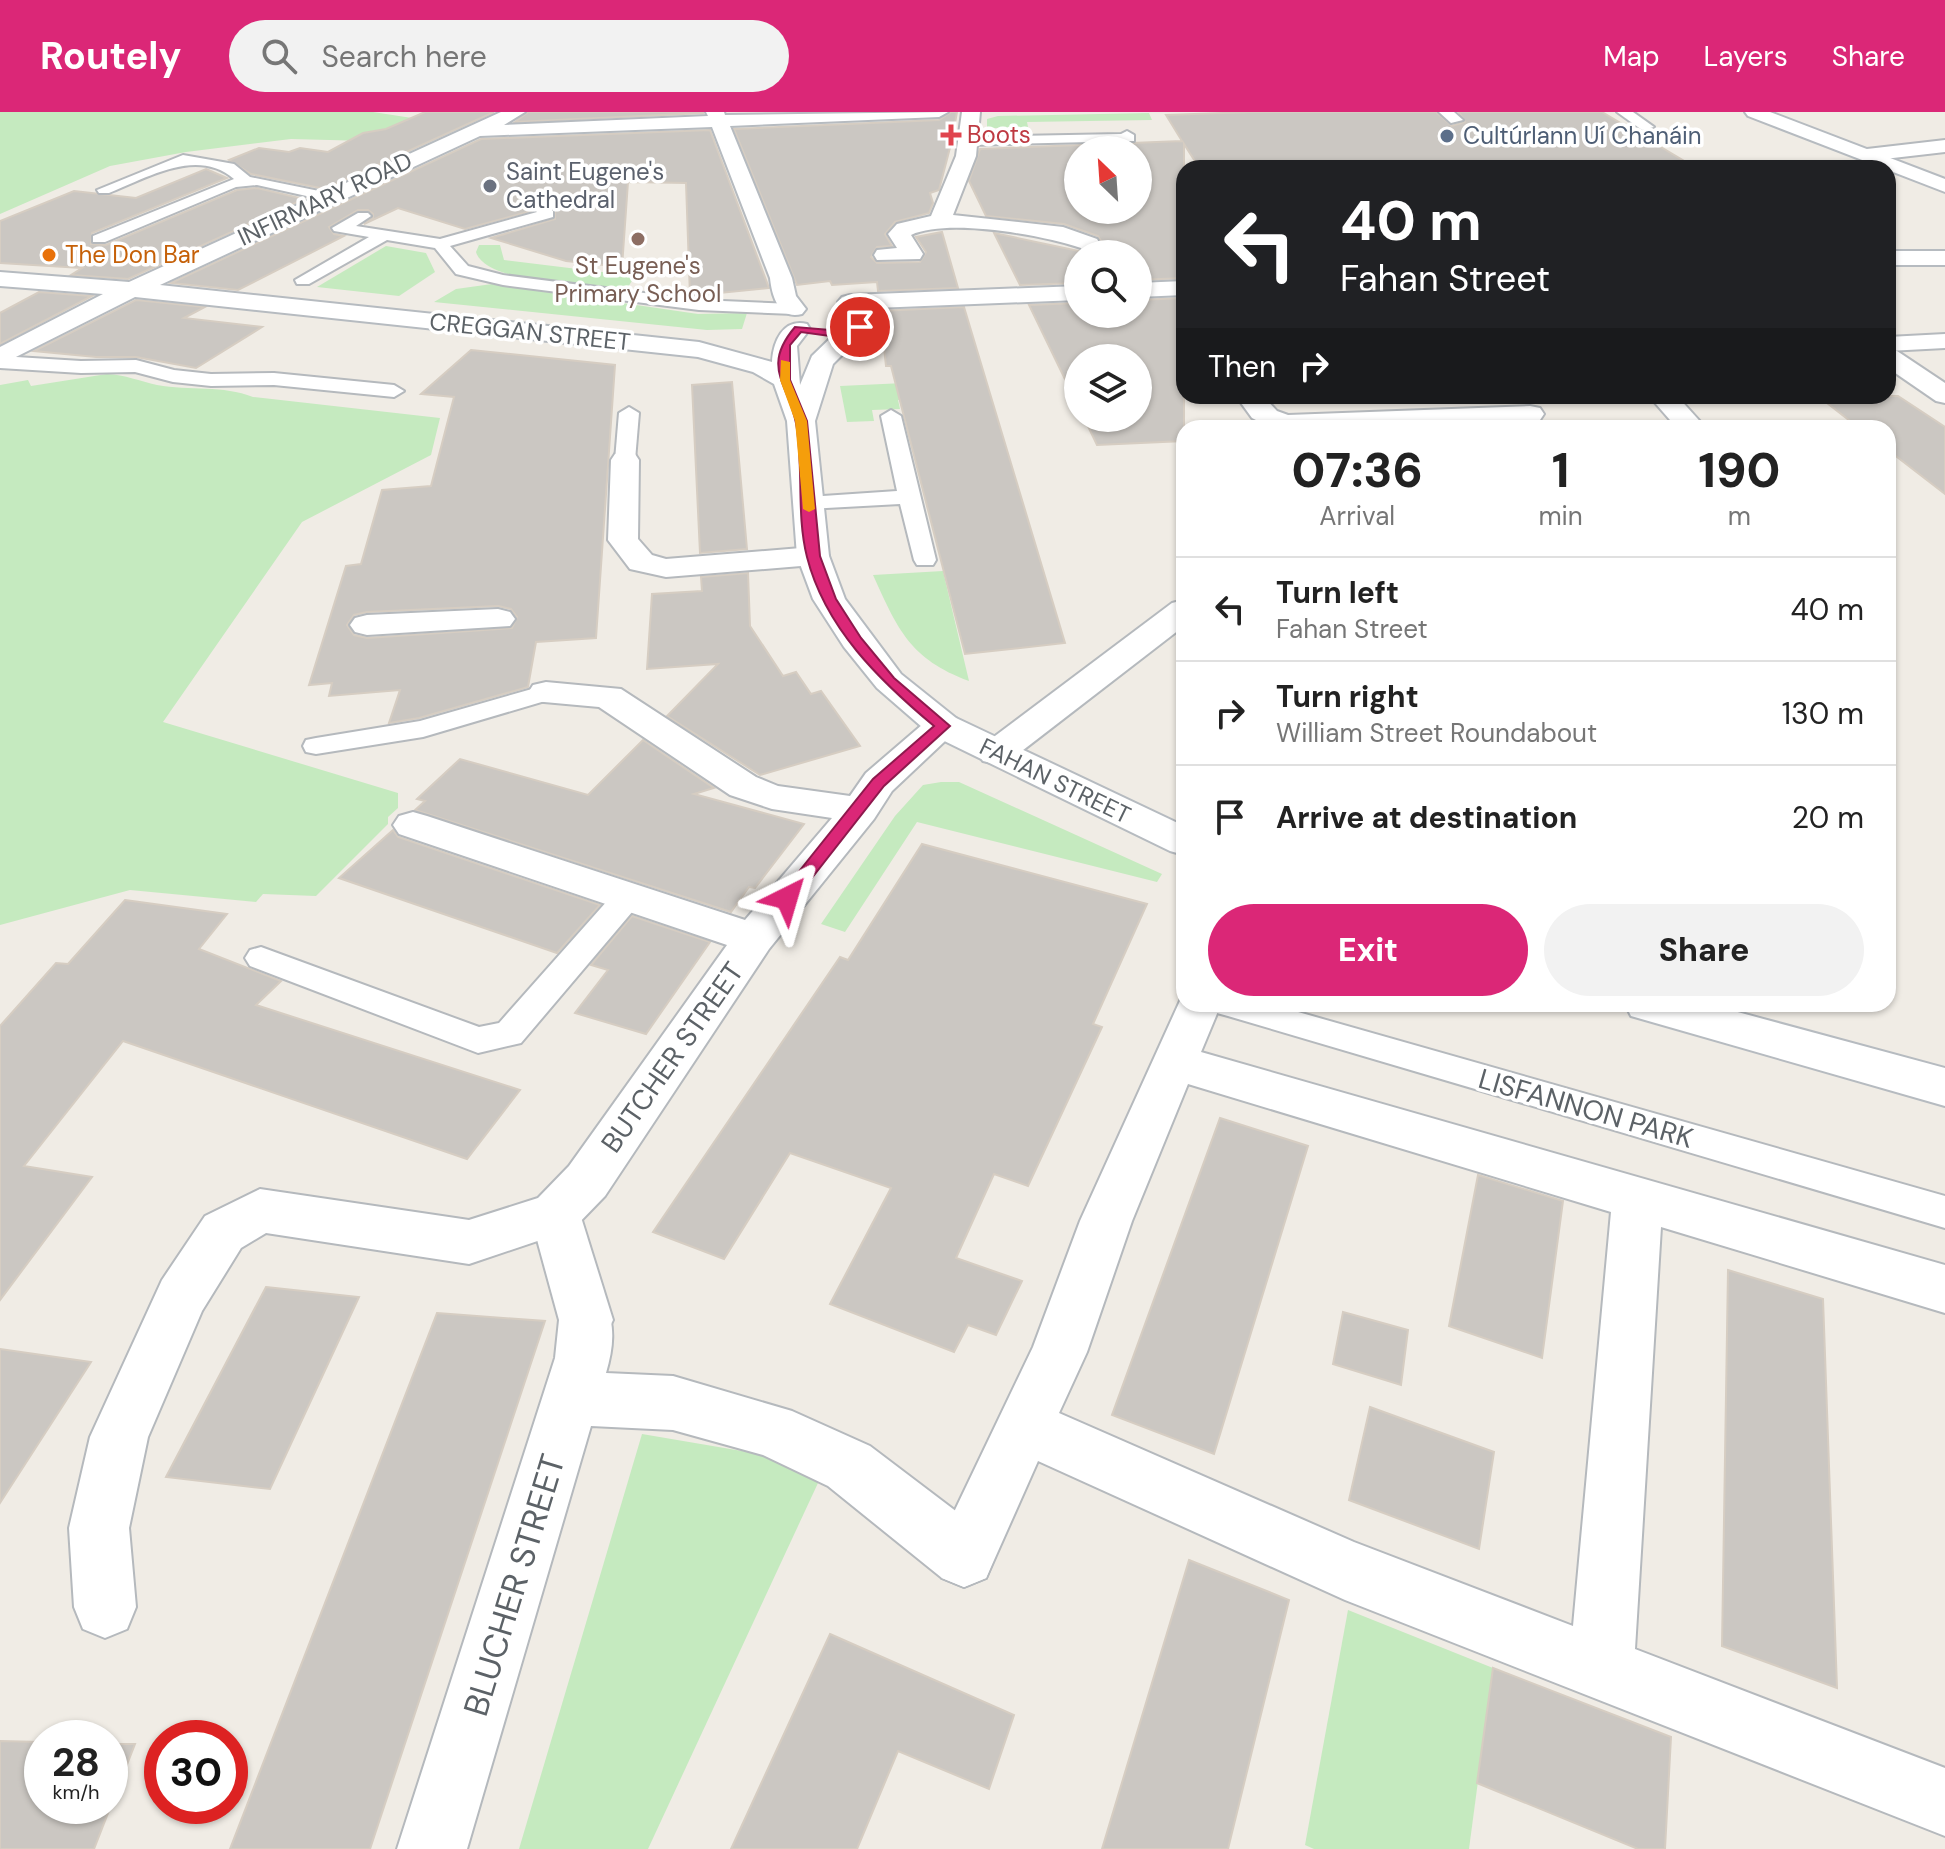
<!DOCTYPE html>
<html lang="en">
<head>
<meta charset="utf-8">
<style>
  body { margin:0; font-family:"DM Sans",sans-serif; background:#f2f2f2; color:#222; height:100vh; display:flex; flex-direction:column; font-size:30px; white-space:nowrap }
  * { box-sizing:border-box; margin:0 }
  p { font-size:26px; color:#767676 }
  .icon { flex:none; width:44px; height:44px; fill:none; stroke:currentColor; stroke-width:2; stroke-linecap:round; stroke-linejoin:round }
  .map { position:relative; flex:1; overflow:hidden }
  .details { position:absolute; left:1176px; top:308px; width:720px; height:592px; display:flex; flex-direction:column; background:#fff; border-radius:24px; box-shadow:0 2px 6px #0004 }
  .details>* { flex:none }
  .banner { position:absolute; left:1176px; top:48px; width:720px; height:244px; border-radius:24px; box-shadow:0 2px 6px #0004; background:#202124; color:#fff; overflow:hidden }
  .needle { width:52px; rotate:335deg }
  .buttons { position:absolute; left:1064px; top:24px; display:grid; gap:16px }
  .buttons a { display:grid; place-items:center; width:88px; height:88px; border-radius:50%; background:#fff; box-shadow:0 2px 6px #0004; font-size:40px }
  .speed { position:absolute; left:24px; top:1608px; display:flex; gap:16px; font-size:40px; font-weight:700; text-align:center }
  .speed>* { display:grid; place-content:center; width:104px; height:104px; border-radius:50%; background:#fff; box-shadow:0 2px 6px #0004; line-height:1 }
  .speed small { font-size:20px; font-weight:400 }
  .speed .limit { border:12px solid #d22; background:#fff; color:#111 }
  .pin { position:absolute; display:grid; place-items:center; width:68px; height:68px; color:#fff; margin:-34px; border:4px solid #fff; border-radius:50%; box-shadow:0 2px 8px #0007 }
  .me { position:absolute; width:88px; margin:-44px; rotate:40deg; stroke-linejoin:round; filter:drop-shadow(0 0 6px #0008) }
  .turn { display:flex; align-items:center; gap:28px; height:168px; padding:0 32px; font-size:36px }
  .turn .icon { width:104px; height:104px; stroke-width:2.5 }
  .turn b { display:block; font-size:56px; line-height:68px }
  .then { display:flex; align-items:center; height:76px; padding:0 32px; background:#0003; gap:16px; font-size:30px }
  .eta { display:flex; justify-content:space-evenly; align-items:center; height:136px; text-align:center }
  .eta b { font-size:48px; font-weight:800; line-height:56px }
  .primary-button { display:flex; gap:16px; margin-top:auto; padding:16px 32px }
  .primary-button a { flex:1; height:92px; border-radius:48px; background:#db2777; color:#fff; font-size:32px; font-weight:800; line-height:92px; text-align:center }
  .primary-button a+a { background:#f2f2f2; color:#222 }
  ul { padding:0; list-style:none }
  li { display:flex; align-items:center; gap:24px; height:104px; padding:0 32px; border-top:2px solid #e0e0e0 }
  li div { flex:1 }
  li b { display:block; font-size:30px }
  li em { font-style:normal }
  header { display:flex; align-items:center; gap:48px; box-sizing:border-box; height:112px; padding:0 40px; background:#db2777; color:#fff }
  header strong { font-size:38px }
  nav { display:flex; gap:44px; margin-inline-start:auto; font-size:28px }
  .search { width:560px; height:72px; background:#f2f2f2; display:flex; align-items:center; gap:20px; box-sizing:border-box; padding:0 28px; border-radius:44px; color:#767676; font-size:30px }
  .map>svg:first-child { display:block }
  .green { fill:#c5eabf }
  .building { fill:#cbc7c2; stroke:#d6cdc2; stroke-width:2; fill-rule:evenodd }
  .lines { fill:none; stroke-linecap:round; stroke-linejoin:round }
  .service-casing { stroke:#b5b9bd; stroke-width:4 }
  .pedestrian-casing { stroke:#b5b9bd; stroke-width:4 }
  .minor-casing { stroke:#b5b9bd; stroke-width:4 }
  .secondary-casing { stroke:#b6bbc0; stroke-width:4 }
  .service { fill:#fff; fill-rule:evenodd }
  .pedestrian { fill:#fff; fill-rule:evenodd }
  .minor { fill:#fff; fill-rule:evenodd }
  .secondary { fill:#fff; fill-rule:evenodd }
  .route { fill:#db2777; stroke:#8e194d; stroke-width:2 }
  .slow { fill:#f59e0b }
  .health-dot { fill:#e0444e; stroke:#fff; stroke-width:3 }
  .service-dot { fill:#5c6f8a; stroke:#fff; stroke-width:3 }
  .worship-dot { fill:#6b7280; stroke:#fff; stroke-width:3 }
  .education-dot { fill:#8d6e63; stroke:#fff; stroke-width:3 }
  .food-dot { fill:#e8710a; stroke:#fff; stroke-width:3 }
  .labels { text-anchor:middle; stroke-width:7; stroke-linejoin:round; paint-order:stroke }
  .far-health-label { font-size:24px; fill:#be3a42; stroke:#fff; text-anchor:start }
  .far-service-label { font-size:24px; fill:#4e5e75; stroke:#fff; text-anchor:start }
  .far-worship-label { font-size:24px; fill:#5b616d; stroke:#fff; text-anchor:start }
  .far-street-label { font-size:24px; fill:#5c6267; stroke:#fff }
  .far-food-label { font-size:24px; fill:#c56008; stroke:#fff; text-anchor:start }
  .far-education-label { font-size:24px; fill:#785e54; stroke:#fff }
  .street-label { font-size:28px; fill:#5c6267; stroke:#fff }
  .near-street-label { font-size:34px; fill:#5c6267; stroke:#fff }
</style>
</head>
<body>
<header>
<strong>Routely</strong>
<div class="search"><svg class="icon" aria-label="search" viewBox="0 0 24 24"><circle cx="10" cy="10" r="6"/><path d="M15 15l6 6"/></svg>Search here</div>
<nav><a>Map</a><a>Layers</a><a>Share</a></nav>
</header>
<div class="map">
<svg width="1945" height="1737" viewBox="0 0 1945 1737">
  <rect width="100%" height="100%" fill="#f0ece5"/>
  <!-- green -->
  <g class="green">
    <polygon points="0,0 373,0 451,12 368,29 291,27 186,40 110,54 0,102"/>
    <polygon points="1149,1 1152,8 1027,10 1030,25 999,25 999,16 987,16 987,7 998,4"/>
    <path d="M 479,133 L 500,133 L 504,148 L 635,164 L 625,180 C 595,176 484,171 476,140 Z"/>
    <polygon points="386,134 426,141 435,160 399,184 317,175"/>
    <polygon points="492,172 698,202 747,201 742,217 707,218 434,190 456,177"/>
    <path d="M 107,262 C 125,263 140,269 157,273 C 190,279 223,273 253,285 L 440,306 L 431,343 L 302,410 L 163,610 L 398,681 L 398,696 L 388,705 L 388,712 L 316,784 L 263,782 L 256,790 L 130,778 L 0,813 L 0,273 L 28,268 L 31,274 Z"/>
    <polygon points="904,271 908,287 898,288 900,297 872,298 874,309 847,310 840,274"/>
    <path d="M 943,459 L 969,569 C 910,547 898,518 873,463 Z"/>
    <polygon points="941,670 959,670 1162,762 1157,770 917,710 845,820 821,812 895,704 923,673"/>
    <polygon points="642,1322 801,1349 818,1371 648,1737 519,1737"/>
    <polygon points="1348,1498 1493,1556 1469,1737 1314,1737 1305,1733"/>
  </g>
  <!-- building -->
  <g class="building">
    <polygon points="425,0 494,0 325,77 251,62 229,48 259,36 289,40 300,36 328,40 363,21 386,17"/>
    <polygon points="528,0 703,0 703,1 515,10"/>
    <polygon points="951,0 957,0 952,28 939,78 930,81 933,91 929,101 895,110 885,122 892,134 877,135 871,145 877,151 920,150 926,140 916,125 942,120 958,176 878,179 877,170 832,173 830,169 797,173 734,17 939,8"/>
    <path d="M 1251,0 L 1436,0 L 1452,14 L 1465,10 L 1459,0 L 1602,0 L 1696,56 L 1585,56 L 1579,51 L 1448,56 L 1294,56 L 1289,50 L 1198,54 L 1184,32 L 1184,166 L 1138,168 L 1138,142 L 1109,142 L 1098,124 L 1064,112 L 986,104 L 969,69 L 980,37 L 1182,29 L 1166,3 ZM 1078,38 L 1138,38 L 1138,98 L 1078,98 Z"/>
    <polygon points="710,18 769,176 690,184 686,71 628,70 622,155 566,149 491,126 555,107 555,97 534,82 523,90 531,99 465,117 398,96 364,112 373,106 373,102 368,98 358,98 329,115 334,122 344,124 238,178 171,171 481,27"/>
    <polygon points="206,57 227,66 92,121 91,132 106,133 237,78 257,76 304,87 128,167 71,163 82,156 0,151 0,109 74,79 136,86"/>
    <polygon points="994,121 1079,139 1078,171 1020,173"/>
    <polygon points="39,180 92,184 0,232 0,201"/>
    <polygon points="1184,186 1184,329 1097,333 1084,306 1138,306 1138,246 1078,246 1078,294 1029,193 1078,191 1078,202 1138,202 1138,188"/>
    <polygon points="136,188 205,195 184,206 262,215 196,256 136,245 96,245 34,239"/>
    <polygon points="964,195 1065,531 965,542 891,254 886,254 880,199"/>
    <path d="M 471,238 L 615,253 L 596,526 L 536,530 L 528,575 L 419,606 L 389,611 L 400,578 L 329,584 L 332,571 L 309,573 L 346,454 L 361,452 L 382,378 L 431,374 L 454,285 L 421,282 ZM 498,494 L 511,497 L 517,505 L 512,516 L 367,526 L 354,523 L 347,513 L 354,503 L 367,500 Z"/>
    <polygon points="732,270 747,437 700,441 692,273"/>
    <polygon points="1818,284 1898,284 1945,315 1945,382 1888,338 1888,316 1859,316"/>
    <polygon points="748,461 750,514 783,564 796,560 811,582 821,579 860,634 760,663 667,604 718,552 647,557 652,482 702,479 701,465"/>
    <polygon points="643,628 714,676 694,682 804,712 755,776 749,775 731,800 415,698 425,689 417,687 460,647 588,683"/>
    <polygon points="393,718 398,725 600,793 557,841 339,766"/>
    <polygon points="922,732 1147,792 1093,912 1102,915 1028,1074 994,1062 956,1146 1022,1169 996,1223 968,1213 954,1240 830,1192 891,1076 790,1041 724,1147 653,1120 840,845 848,848"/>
    <polygon points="125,788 227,802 199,837 281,869 256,893 520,978 467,1047 123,929 24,1054 92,1065 0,1188 0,914 56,851 68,852"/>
    <polygon points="632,804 710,830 646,922 575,901 608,858 591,853"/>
    <polygon points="1220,1006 1308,1034 1214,1342 1112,1303"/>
    <polygon points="1478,1063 1563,1089 1542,1246 1449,1214"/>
    <polygon points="1728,1158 1823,1187 1837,1576 1722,1534"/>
    <polygon points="266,1175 359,1185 270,1377 166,1365"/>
    <polygon points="1343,1200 1408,1218 1401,1273 1333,1252"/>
    <polygon points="437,1201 545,1209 370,1737 230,1737"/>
    <polygon points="0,1237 91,1250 0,1391"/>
    <polygon points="1370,1295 1494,1340 1479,1437 1349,1388"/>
    <polygon points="1189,1448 1289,1488 1228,1737 1102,1737"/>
    <polygon points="830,1522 1014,1603 989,1677 898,1639 857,1737 731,1737"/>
    <polygon points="1493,1556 1671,1625 1665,1737 1638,1737 1477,1671"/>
    <polygon points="0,1629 42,1630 42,1694 110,1694 110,1632 135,1632 94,1737 0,1737"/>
  </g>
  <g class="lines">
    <defs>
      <g id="service">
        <polygon points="1439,0 1454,0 1463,8 1451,11"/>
        <polygon points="1617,0 1633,0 1654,15 1642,18"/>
        <polygon points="1127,19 1134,23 1134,29 969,33 962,29 969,25 1121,22"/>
        <path d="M 183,43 L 234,52 L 250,65 L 329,81 L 336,85 L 329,89 L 257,73 L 236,75 L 105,130 L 93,130 L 93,124 L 234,67 C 197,35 147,66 109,81 L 99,81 L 97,78 Z"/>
        <polygon points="534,85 553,99 553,105 450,134 468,154 503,163 699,188 794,192 803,197 794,202 699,198 503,173 456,162 435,136 387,128 309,172 297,172 295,168 369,125 334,119 332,116 358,101 368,101 371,104 356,114 440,127 537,100 526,90"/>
        <polygon points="0,244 81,249 136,248 174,258 211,262 274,261 394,273 404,279 394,285 274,273 211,274 173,270 135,260 81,261 0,256"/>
        <polygon points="629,295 639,301 635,348 625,354 615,348 619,301"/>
        <polygon points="891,298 901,304 936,448 933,453 917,453 914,448 900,392 808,397 797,391 808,385 897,379 881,304"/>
        <polygon points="546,573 555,576 559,581 555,586 423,625 316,642 306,640 303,634 306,628 316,626 420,609"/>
        <polygon points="627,776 638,779 642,786 638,793 521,931 478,941 250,854 245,846 250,838 261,835 479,915 499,911 616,779"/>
        <polygon points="1212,892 1270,892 1945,1084 1945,1116 1228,904 1217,901"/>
      </g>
      <g id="pedestrian">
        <polygon points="1945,222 1945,236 1888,239 1888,225"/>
        <polygon points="1649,284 1677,284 1706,316 1677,316"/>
        <polygon points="498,497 510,500 515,507 510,514 367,523 355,520 350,513 355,506 367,503"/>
        <path d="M 1184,880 L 1184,892 L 1221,892 L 1201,940 L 1945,1153 L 1945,1201 L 1661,1115 L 1635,1537 L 1945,1656 L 1945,1724 L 1345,1488 L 1038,1349 L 986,1466 L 964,1475 L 942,1466 L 933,1444 L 1033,1235 L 1080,1109 ZM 1188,972 L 1611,1100 L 1573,1514 L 1354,1430 L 1059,1301 L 1087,1240 L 1132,1109 Z"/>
        <polygon points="555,1080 573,1087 580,1102 613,1208 605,1225 586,1232 567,1225 559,1208 530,1102 537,1087"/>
      </g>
      <g id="minor">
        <path d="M 962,0 L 980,0 L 976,44 L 953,103 L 1063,115 L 1097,127 L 1106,142 L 1084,142 L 1081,136 C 1042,123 948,106 911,123 L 923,142 L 920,147 L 877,148 L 874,143 L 877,138 L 897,136 L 888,122 L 897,112 L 931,104 L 956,44 Z"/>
        <polygon points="1945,28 1945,40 1867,49 1857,43 1867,37"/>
        <polygon points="1888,236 1897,239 1945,271 1945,291 1936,289 1888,256"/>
        <polygon points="1236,284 1263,284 1277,299 1288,303 1530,294 1540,296 1544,302 1540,308 1530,310 1401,316 1272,316 1252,306"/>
        <polygon points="625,339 635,342 639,348 638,427 652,443 666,447 813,435 824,437 829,444 824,451 813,453 666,465 630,457 608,428 611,348 615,342"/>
        <polygon points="1184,488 1184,514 1009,649 996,652 983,649 977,641 983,633 1172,491"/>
        <polygon points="546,570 621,577 756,665 778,674 850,684 866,661 930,606 943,603 956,606 961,614 892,679 874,707 769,837 605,1084 573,1117 469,1152 266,1121 241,1136 202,1199 148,1325 129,1416 136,1495 127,1517 105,1526 83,1517 74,1495 69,1416 90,1325 162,1168 205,1104 260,1077 469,1108 538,1086 569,1054 727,833 399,722 393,713 399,704 413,700 427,704 745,808 832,706 772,697 730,683 599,595 533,589 528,581 533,573"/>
        <path d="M 586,1184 L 605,1191 C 616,1214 613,1237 606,1261 L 673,1264 L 792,1299 L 870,1334 L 986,1422 L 995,1444 L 986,1466 L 964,1475 L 942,1466 L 828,1374 L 763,1343 L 673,1318 L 591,1314 L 467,1737 L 397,1737 L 555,1246 L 559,1208 L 567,1191 Z"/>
      </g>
      <g id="secondary">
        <path d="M 501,0 L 525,0 L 504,13 L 708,4 L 706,0 L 724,0 L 725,3 L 948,0 L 939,5 L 730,14 L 792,166 L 796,184 L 806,197 L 802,202 C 779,208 772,185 770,166 L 712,15 L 480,24 L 160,173 L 699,230 L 772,250 C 773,230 783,206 807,212 L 810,217 L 797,234 L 800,273 L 812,244 L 844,213 L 862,213 L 865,218 L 862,223 L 833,252 L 815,309 L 829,444 L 845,487 L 901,562 L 956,606 L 1184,714 L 1184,743 L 1170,739 L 930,622 L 877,576 L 844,535 L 813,487 L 797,444 L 787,309 L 774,272 L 753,260 L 698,245 L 135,185 L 0,253 L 0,235 L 103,182 L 0,174 L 0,160 L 129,170 Z"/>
        <polygon points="1745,0 1770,0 1945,67 1945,80 1748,4"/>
        <rect x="1888" y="139" width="57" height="14"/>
        <polygon points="1184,169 1184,183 1138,185 1138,171"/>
        <polygon points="1078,174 1078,188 850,197 842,195 838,190 842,185 850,183"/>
        <polygon points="1625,892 1708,892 1945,956 1945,994 1631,904"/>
      </g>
    </defs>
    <!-- service casing -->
    <use href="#service" class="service-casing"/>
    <!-- pedestrian casing -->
    <use href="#pedestrian" class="pedestrian-casing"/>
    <!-- minor casing -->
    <use href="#minor" class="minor-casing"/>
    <!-- secondary casing -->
    <use href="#secondary" class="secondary-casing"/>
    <!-- service -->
    <use href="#service" class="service"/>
    <!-- pedestrian -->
    <use href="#pedestrian" class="pedestrian"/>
    <!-- minor -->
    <use href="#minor" class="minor"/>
    <!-- secondary -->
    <use href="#secondary" class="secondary"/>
  </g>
  <!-- route -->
  <path class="route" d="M 860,212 L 864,212 L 864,217 L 830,224 L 801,220 L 790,233 L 790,268 L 807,309 L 820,444 L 836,487 L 861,526 L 894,566 L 950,614 L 884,674 L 793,790 L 781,790 L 779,786 L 781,782 L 873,667 L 934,614 C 880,569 825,516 807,445 C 796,402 804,354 796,311 C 788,271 761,255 795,215 L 830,218 Z"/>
  <!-- slow -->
  <polygon class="slow" points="781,248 790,250 790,268 807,309 815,397 809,400 803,397 795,309 780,268"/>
  <!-- markers -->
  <path class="health-dot" d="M947 11h8v8h8v8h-8v8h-8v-8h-8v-8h8z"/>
  <circle class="service-dot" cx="1447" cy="24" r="8"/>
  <circle class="worship-dot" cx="490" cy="74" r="8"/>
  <circle class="education-dot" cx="638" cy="127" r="8"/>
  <circle class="food-dot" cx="49" cy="143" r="8"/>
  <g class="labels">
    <!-- far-health labels -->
    <g class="far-health-label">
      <text x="967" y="31">Boots</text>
    </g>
    <!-- far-service labels -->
    <g class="far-service-label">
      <text x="1463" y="32">Cultúrlann Uí Chanáin</text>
    </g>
    <!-- far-worship labels -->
    <g class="far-worship-label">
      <text x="506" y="68">Saint Eugene's<tspan x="506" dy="28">Cathedral</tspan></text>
    </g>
    <!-- far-street labels -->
    <g class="far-street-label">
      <text transform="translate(325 87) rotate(-25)" y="8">INFIRMARY ROAD</text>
      <text transform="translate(530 220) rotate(6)" y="8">CREGGAN STREET</text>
      <text transform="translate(1055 669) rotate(26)" y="8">FAHAN STREET</text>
    </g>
    <!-- far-food labels -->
    <g class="far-food-label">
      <text x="65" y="151">The Don Bar</text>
    </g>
    <!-- far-education labels -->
    <g class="far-education-label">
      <text x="638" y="162">St Eugene's<tspan x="638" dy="28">Primary School</tspan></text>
    </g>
    <!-- street labels -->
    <g class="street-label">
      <text transform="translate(672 945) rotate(-55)" y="10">BUTCHER STREET</text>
      <text transform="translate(1586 996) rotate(16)" y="10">LISFANNON PARK</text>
    </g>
    <!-- near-street labels -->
    <g class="near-street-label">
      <text transform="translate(514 1473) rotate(-73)" y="12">BLUCHER STREET</text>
    </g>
  </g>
</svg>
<div class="buttons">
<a><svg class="needle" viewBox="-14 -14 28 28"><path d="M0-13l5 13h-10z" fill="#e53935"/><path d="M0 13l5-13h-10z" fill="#767676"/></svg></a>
<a><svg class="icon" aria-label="search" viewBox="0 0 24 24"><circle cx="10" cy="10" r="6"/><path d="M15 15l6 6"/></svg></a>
<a><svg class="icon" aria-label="layers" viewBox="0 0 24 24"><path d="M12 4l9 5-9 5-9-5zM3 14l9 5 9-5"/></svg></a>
</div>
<div class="speed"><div>28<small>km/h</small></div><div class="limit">30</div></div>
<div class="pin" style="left:860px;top:215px;background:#d93025"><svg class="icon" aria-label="arrive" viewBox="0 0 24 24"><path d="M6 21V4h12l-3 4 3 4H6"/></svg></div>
<svg class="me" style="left:787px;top:786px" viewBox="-20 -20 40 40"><path d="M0-17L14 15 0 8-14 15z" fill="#db2777" stroke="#fff" stroke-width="4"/></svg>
<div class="banner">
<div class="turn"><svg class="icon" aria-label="left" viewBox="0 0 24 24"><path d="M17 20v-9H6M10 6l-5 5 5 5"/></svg><div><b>40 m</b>Fahan Street</div></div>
<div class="then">Then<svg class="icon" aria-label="right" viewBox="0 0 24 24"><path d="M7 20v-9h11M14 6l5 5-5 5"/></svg></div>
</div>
<section class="details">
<div class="eta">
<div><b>07:36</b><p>Arrival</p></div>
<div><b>1</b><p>min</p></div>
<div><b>190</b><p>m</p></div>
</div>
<ul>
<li><svg class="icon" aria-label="left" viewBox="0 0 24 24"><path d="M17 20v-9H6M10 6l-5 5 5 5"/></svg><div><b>Turn left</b><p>Fahan Street</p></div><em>40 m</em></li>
<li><svg class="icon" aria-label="right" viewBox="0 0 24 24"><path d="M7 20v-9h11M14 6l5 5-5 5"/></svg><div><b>Turn right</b><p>William Street Roundabout</p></div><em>130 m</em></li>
<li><svg class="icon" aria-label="arrive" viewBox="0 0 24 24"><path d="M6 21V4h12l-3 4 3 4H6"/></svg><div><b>Arrive at destination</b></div><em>20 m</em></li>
</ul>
<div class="primary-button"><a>Exit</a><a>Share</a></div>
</section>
</div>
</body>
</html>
